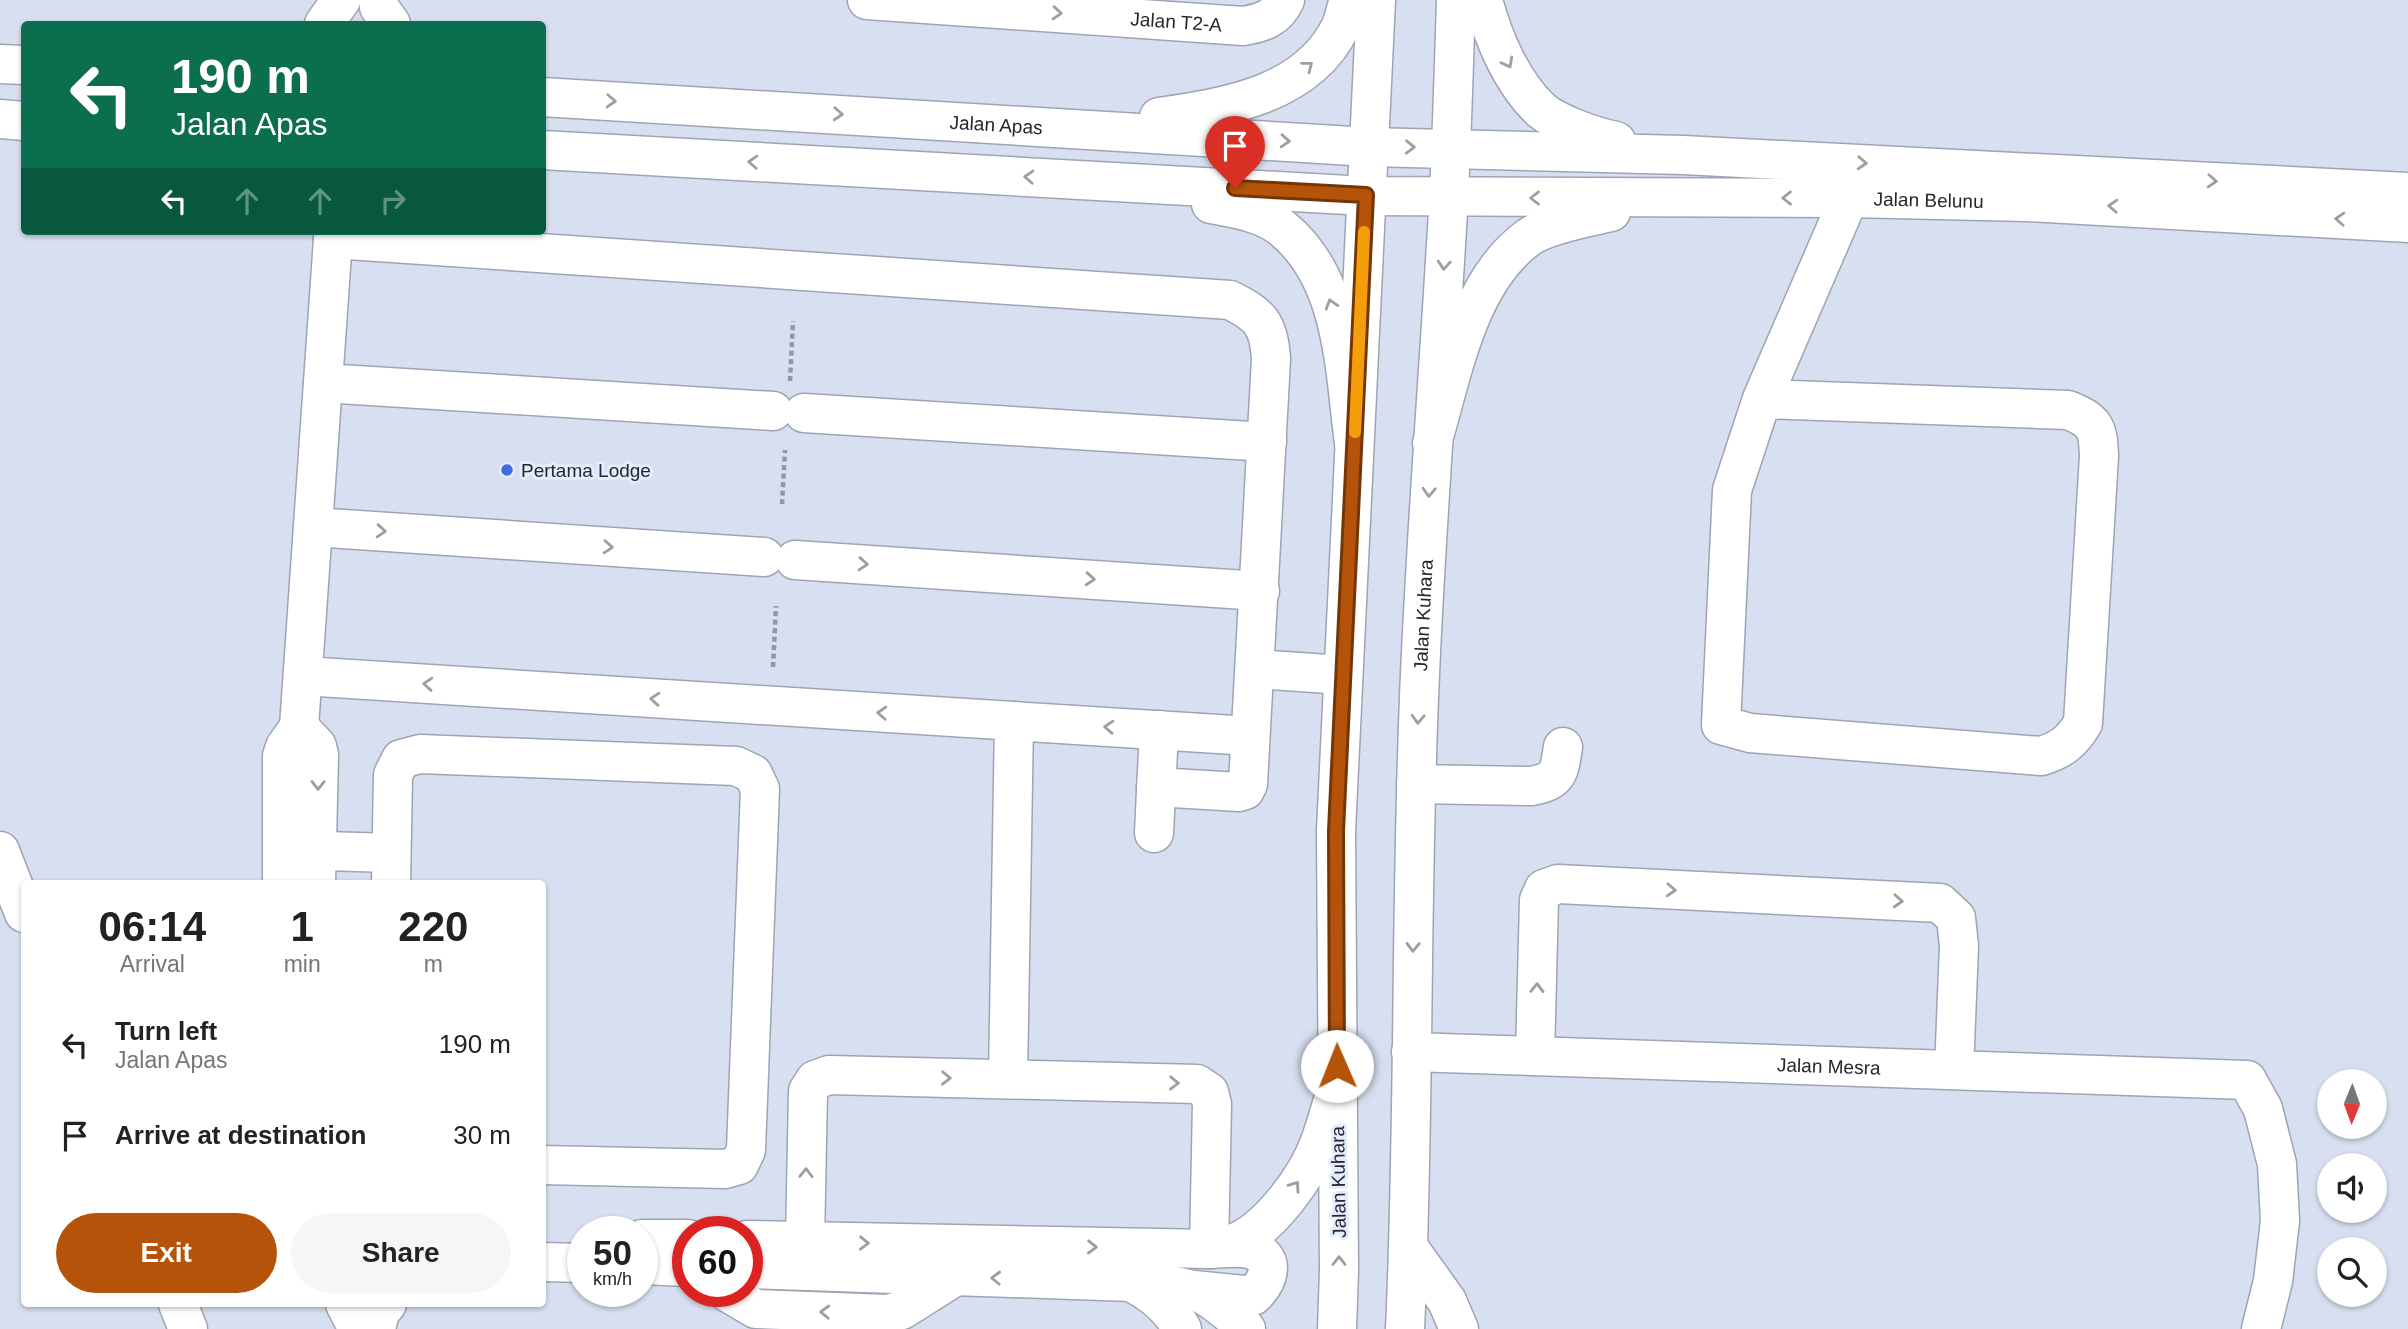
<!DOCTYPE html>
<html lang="en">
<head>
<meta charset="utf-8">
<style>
  body { margin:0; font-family:Arial,sans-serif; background:#f6f6f6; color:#222; height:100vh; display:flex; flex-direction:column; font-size:26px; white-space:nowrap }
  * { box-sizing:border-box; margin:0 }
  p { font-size:23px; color:#767676 }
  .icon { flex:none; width:38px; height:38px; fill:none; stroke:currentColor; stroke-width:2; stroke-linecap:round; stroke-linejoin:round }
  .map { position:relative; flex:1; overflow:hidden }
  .side { position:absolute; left:21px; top:880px; width:525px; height:427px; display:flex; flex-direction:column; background:#fff; border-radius:7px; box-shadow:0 2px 5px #0004 }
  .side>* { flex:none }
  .banner { position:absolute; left:21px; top:21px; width:525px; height:214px; border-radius:7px; box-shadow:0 2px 5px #0004; background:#0b6e4f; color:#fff; overflow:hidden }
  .needle { width:46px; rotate:181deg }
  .buttons { position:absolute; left:2317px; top:1069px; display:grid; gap:14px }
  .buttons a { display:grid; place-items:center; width:70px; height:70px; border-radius:50%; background:#fff; box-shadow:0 2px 5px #0004; font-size:35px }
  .speed { position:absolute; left:567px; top:1216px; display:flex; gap:14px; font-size:35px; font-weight:700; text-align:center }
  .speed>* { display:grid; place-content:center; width:91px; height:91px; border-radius:50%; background:#fff; box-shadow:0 2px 5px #0004; line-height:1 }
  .speed small { font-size:18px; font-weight:400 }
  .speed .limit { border:10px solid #d22; background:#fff; color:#111 }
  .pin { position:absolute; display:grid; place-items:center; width:60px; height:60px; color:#fff; margin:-72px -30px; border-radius:50% 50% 50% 0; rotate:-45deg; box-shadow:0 0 7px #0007 }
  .pin .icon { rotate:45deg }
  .me { position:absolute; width:77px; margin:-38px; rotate:359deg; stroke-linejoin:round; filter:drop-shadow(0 0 5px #0008) }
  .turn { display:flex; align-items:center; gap:24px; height:147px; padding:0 35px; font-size:32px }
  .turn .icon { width:91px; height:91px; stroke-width:2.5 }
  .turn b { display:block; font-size:49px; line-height:60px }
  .lanes { display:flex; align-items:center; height:66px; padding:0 35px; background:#0003; justify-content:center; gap:35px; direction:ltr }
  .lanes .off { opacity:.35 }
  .eta { display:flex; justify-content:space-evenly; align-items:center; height:119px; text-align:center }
  .eta b { font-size:42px; font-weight:600; line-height:49px }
  .action { display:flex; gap:14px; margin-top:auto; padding:14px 35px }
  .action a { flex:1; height:80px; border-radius:42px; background:#b45309; color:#fff; font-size:28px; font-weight:600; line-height:80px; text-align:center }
  .action a+a { background:#f6f6f6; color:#222 }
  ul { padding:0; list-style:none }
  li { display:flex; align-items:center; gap:21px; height:91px; padding:0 35px }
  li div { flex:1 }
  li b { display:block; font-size:26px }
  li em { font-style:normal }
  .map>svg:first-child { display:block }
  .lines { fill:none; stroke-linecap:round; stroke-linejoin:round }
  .minor-casing { stroke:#9da5b5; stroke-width:41 }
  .major-casing { stroke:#9da5b5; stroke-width:41 }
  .highway-casing { stroke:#9da5b5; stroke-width:41 }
  .path { stroke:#9198a5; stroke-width:4.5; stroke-dasharray:5 3.5; stroke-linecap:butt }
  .minor { stroke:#fff; stroke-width:38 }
  .major { stroke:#fff; stroke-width:38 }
  .highway { stroke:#fff; stroke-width:38 }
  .oneway { stroke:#9c9ea1 }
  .route-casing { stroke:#753606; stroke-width:18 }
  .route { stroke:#b45309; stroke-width:12 }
  .slow { stroke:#f59e0b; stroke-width:12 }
  .poi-dot { fill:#3f6edf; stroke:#e4ecfd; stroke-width:2.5 }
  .labels { text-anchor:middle; stroke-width:6; stroke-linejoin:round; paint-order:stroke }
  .street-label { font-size:19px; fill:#24282e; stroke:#e4ecfd }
  .poi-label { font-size:19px; fill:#24282e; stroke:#e4ecfd; text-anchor:start }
</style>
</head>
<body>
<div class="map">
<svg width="2408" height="1329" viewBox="0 0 2408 1329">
  <rect width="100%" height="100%" fill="#d7dff0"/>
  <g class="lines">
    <defs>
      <g id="minor">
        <polyline points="378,0 379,7 391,24"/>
        <path id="s1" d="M 867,0 L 1243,26 C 1262,23 1277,18 1285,0"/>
        <polyline points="324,24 341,0"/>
        <path d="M 333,239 L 1230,300 C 1260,315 1269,324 1271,359 L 1248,784 L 1245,790 L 1239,792 L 1156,787"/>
        <polyline points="323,383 773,411"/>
        <path d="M 1762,399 L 2068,410 C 2095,421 2098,427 2099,456 L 2083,723 C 2072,742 2061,750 2041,756 L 1750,733 L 1721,725 L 1732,490 L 1762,399 L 1849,198"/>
        <polyline points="804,413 1267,442"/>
        <polyline points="313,527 764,557"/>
        <polyline points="795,560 1260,591"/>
        <polyline points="1255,669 1343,675"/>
        <polyline points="303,676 1250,736"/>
        <polyline points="299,727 317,746 319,755 316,884"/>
        <path d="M 1416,784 L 1531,786 C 1559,781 1559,773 1563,747"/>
        <polyline points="1154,833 1159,730"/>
        <polyline points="291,850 391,853"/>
        <polyline points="0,851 24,913"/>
        <polyline points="282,884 282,756 285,747 299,727 333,239 336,231"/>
        <polyline points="391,884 393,775 401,759 420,754 736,766 753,774 760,789 746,1150 739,1165 725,1169 542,1165"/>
        <path id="s2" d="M 1411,1052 L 2247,1080 L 2263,1109 L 2277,1164 L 2280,1221 L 2273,1281 L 2261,1329"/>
        <polyline points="1535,1056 1539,900 1544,889 1558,884 1940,903 1956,918 1959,946 1954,1070"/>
        <polyline points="1008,1079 1014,721"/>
        <polyline points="642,1239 688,1239"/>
        <path d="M 747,1240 L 1209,1249 C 1220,1247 1231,1245 1241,1240 C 1272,1224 1307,1177 1319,1144 C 1325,1129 1329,1113 1334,1097"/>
        <path d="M 805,1241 L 808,1091 L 815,1080 L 829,1075 L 1197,1084 L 1209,1092 L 1212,1104 L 1209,1249 C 1221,1249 1237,1246 1249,1249 C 1278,1256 1269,1281 1253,1296 L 1194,1290"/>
        <polyline points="1409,1248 1447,1301 1459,1329"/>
        <polyline points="542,1262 583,1263"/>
        <polyline points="642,1265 688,1267"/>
        <path d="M 747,1269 L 1131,1282 C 1151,1284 1173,1284 1192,1290 C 1207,1294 1235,1317 1246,1329"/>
        <path d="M 1131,1282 C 1153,1293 1170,1307 1182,1329"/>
        <polyline points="727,1292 756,1309 887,1314 902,1310 956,1276"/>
        <polyline points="178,1304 188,1329"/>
        <polyline points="345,1304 358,1329"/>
        <polyline points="376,1329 380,1312 387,1304"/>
      </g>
      <g id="major">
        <polyline points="1337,1329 1339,1271 1336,831 1376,0"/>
        <path id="s3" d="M 1405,1329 C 1415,1111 1410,892 1420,674 C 1427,514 1440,354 1449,194 C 1452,129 1454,65 1456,0"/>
      </g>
      <g id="highway">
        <path d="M 1483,0 C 1493,38 1512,83 1541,110 C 1557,124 1596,137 1616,141"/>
        <polyline points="0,64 24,65"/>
        <path id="s4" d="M 542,97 L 1369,147 L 1683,155 L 2408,192"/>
        <path d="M 1159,117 C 1227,107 1308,95 1341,26 C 1344,18 1346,8 1349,0"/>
        <polyline points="0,119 24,121"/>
        <path id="s5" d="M 542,150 L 1366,196 L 1849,198 L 2027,202 L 2408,223"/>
        <path d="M 1211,204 C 1235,209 1262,212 1282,228 C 1345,279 1344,370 1354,443"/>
        <path d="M 1432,443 C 1453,374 1467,282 1529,237 C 1548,224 1589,217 1611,212"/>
      </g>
    </defs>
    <!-- minor casing -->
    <use href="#minor" class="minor-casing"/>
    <!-- major casing -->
    <use href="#major" class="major-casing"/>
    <!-- highway casing -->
    <use href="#highway" class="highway-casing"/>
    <!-- path -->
    <g class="path">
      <polyline points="790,381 793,321"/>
      <polyline points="782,504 785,450"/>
      <polyline points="773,667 776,606"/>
    </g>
    <!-- minor -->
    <use href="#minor" class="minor"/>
    <!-- major -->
    <use href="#major" class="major"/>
    <!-- highway -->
    <use href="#highway" class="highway"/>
  </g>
  <!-- one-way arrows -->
  <defs><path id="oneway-chevron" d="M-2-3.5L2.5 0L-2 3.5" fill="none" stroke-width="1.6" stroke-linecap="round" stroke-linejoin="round" transform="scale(1.75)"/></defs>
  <g class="oneway">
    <use href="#oneway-chevron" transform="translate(1057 13) rotate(4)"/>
    <use href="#oneway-chevron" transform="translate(1508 63) rotate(62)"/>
    <use href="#oneway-chevron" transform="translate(1308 66) rotate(-38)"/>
    <use href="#oneway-chevron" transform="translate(611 101) rotate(3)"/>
    <use href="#oneway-chevron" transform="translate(838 114) rotate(3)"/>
    <use href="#oneway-chevron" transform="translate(1285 141) rotate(4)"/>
    <use href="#oneway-chevron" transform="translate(1410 147) rotate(1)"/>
    <use href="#oneway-chevron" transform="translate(753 162) rotate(-177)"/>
    <use href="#oneway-chevron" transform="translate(1862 163) rotate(3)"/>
    <use href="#oneway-chevron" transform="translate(1029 177) rotate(-177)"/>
    <use href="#oneway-chevron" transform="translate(2212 181) rotate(3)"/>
    <use href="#oneway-chevron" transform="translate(1535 198) rotate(-180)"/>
    <use href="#oneway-chevron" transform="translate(1787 198) rotate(180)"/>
    <use href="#oneway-chevron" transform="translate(2113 206) rotate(-177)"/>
    <use href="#oneway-chevron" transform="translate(2340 219) rotate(-177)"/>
    <use href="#oneway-chevron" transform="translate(1444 265) rotate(94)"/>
    <use href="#oneway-chevron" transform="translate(1331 304) rotate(-107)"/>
    <use href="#oneway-chevron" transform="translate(1429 492) rotate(93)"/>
    <use href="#oneway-chevron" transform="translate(381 531) rotate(4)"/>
    <use href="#oneway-chevron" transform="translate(608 547) rotate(4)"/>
    <use href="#oneway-chevron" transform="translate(863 564) rotate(4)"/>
    <use href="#oneway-chevron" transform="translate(1090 579) rotate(4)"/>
    <use href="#oneway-chevron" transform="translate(428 684) rotate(-176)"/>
    <use href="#oneway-chevron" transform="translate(655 699) rotate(-176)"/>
    <use href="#oneway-chevron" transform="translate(882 713) rotate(-177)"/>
    <use href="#oneway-chevron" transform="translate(1418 719) rotate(92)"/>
    <use href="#oneway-chevron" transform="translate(1109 727) rotate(-176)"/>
    <use href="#oneway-chevron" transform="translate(318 785) rotate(91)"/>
    <use href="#oneway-chevron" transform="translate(1671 890) rotate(3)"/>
    <use href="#oneway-chevron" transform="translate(1898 901) rotate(3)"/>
    <use href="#oneway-chevron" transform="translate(1413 947) rotate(91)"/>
    <use href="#oneway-chevron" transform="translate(1537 988) rotate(-89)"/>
    <use href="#oneway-chevron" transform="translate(946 1078) rotate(1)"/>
    <use href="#oneway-chevron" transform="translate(1174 1083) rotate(1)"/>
    <use href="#oneway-chevron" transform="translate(806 1173) rotate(-89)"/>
    <use href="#oneway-chevron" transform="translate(1295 1186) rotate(-55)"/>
    <use href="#oneway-chevron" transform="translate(864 1243) rotate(1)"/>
    <use href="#oneway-chevron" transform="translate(1092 1247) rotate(1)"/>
    <use href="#oneway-chevron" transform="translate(1339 1261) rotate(-90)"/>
    <use href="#oneway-chevron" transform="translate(996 1278) rotate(-178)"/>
    <use href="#oneway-chevron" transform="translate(825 1312) rotate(-178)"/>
  </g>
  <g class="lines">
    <defs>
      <polyline id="route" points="1235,188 1366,195 1336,831 1337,1066"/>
    </defs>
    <!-- route casing -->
    <use href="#route" class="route-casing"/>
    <!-- route -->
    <use href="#route" class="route"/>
    <!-- slow -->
    <polyline class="slow" points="1355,432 1364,232"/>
  </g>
  <!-- markers -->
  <circle class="poi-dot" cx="507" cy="470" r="7"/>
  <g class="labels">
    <!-- street labels -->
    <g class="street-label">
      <text dy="7" stroke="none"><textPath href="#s1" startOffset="310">Jalan T2-A</textPath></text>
      <text dy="7" stroke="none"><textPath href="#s4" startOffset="455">Jalan Apas</textPath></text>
      <text dy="7" stroke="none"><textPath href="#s5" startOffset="1388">Jalan Belunu</textPath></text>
      <text dy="7" stroke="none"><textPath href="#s3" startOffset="714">Jalan Kuhara</textPath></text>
      <text dy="7" stroke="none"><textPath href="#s2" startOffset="418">Jalan Mesra</textPath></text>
      <text transform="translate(1338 1182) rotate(-91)" y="7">Jalan Kuhara</text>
    </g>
    <!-- poi labels -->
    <g class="poi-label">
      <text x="521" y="477">Pertama Lodge</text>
    </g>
  </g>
</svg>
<div class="buttons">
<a><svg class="needle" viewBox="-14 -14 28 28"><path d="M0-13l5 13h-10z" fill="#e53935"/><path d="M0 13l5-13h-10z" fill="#767676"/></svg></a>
<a><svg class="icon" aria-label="sound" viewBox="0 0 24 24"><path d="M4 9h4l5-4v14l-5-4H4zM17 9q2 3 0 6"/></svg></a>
<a><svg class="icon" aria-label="search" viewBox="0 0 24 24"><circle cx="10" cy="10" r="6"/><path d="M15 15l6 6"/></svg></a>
</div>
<div class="speed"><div>50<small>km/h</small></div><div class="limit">60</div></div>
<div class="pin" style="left:1235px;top:188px;background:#d93025"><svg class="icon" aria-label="arrive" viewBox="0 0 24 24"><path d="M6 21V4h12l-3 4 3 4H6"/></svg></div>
<svg class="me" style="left:1337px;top:1066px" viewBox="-20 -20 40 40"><circle r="19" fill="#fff"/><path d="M0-13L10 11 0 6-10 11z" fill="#b45309"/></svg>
<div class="banner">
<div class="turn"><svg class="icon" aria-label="left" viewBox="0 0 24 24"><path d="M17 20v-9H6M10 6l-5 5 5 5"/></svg><div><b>190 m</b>Jalan Apas</div></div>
<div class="lanes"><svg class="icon" aria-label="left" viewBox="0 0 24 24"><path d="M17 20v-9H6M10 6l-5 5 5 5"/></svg><svg class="icon off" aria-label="ahead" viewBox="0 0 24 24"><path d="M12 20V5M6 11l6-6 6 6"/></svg><svg class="icon off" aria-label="ahead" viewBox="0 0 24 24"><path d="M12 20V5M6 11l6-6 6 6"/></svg><svg class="icon off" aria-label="right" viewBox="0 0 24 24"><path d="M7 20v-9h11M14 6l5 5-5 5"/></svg></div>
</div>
<section class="side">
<div class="eta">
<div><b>06:14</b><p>Arrival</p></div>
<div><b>1</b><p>min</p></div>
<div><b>220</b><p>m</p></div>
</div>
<ul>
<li><svg class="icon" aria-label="left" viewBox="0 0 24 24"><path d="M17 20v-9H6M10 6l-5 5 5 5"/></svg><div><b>Turn left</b><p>Jalan Apas</p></div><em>190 m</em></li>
<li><svg class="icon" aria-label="arrive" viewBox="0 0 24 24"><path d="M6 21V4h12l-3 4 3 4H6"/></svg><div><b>Arrive at destination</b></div><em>30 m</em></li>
</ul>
<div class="action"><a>Exit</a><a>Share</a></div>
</section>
</div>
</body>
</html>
